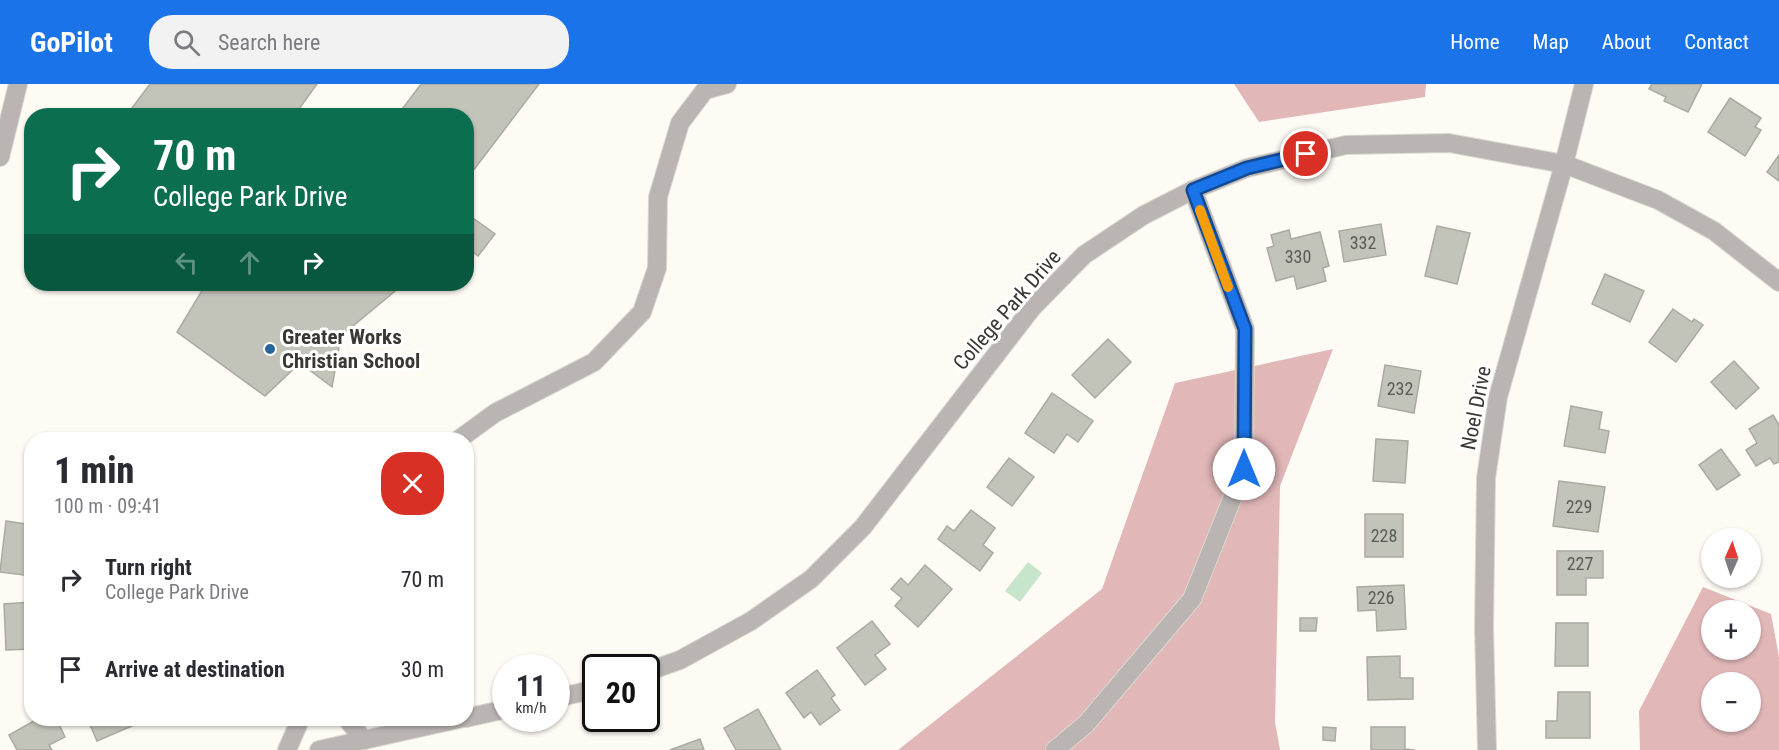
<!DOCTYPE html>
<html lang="en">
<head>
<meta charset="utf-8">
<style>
  body { margin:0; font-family:"Roboto Condensed",sans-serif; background:#f2f2f3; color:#2b2b33; height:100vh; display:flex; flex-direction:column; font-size:22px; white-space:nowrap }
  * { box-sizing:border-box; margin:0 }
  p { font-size:20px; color:#7c7c81 }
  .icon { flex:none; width:33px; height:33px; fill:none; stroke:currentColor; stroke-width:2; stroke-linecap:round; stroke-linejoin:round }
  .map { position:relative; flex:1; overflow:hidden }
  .panel { position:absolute; left:24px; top:348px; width:450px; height:294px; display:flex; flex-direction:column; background:#fff; border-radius:24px; box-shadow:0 2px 4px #0004 }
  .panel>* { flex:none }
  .top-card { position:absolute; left:24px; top:24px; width:450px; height:183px; border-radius:24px; box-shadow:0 2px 4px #0004; background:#0b6e4f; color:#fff; overflow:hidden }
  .needle { width:39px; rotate:3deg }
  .fabs { position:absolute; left:1701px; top:444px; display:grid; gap:12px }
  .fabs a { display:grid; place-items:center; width:60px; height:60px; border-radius:50%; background:#fff; box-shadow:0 2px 4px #0004; font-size:30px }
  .speed { position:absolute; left:492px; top:570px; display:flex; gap:12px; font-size:30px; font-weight:700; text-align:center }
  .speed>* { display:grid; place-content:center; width:78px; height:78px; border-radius:50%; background:#fff; box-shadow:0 2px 4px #0004; line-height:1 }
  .speed small { font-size:15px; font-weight:400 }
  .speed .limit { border:3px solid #111; border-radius:9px; background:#fff; color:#111 }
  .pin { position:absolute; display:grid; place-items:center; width:51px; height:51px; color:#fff; margin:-26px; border:3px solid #fff; border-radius:50%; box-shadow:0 2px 6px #0007 }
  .me { position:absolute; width:66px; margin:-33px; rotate:0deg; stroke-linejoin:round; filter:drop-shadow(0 0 4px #0008) }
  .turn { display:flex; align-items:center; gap:21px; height:126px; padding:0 30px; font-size:27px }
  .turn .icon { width:78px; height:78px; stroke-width:2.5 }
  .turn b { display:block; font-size:42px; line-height:51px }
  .lanes { display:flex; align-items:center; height:57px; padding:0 30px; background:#0003; justify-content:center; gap:30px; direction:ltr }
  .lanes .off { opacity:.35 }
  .round { display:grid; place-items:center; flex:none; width:63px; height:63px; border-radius:24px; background:#f2f2f3 }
  .summary { display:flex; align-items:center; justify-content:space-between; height:102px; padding:0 30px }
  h1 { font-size:36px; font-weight:800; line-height:45px }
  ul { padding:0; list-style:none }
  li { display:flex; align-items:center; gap:18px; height:90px; padding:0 30px }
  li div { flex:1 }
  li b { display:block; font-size:22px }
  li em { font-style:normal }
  header { display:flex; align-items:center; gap:36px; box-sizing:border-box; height:84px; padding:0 30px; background:#1a73e8; color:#fff }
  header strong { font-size:28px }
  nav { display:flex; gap:33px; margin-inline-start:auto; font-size:21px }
  .search { width:420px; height:54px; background:#f2f2f3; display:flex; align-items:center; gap:15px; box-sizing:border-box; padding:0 21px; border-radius:24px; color:#7c7c81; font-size:22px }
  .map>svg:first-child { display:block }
  .forest { fill:#e1b7b8; fill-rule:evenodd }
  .water { fill:#c6e5ca }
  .building { fill:#c2c4b9; stroke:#a9aba0; stroke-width:1.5 }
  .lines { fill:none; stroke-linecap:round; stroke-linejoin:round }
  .minor-casing { stroke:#dbd8d2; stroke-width:20 }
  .minor { stroke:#bab4b2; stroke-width:18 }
  .route-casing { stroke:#114b97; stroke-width:15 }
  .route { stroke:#1a73e8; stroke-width:10 }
  .slow { stroke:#f59e0b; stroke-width:10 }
  .poi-dot { fill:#27669c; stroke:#fff; stroke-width:2 }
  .labels { text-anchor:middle; stroke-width:6; stroke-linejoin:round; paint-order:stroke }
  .number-label { font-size:18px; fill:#5c5b55 }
  .street-label { font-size:21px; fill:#3a3834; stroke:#fff }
  .poi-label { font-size:21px; font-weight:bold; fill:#3a3834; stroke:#fff; text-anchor:start }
</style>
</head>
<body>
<header>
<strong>GoPilot</strong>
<div class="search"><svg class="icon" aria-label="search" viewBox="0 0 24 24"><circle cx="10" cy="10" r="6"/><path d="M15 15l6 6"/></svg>Search here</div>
<nav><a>Home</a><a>Map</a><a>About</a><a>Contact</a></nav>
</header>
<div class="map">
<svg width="1779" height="666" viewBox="0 0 1779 666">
  <rect width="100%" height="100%" fill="#fefbf5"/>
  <!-- forest -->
  <g class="forest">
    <polygon points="1234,0 1426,0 1425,13 1259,38"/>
    <polygon points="1333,265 1280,402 1275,638 1280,666 898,666 1102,505 1175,299"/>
    <path d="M 1703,503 L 1771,530 L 1779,573 L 1779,666 L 1640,666 L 1639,627 ZM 1712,526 L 1750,526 L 1750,566 L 1712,566 ZM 1712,598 L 1750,598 L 1750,638 L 1712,638 Z"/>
  </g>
  <!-- water -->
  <polygon class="water" points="1028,478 1042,489 1020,518 1005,507"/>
  <!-- building -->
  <g class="building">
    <polygon points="150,0 317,0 294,32 126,32"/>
    <polygon points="421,0 539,0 466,96 466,32 397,32"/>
    <polygon points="1652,0 1702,0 1688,28 1664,17 1666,13 1649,5"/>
    <polygon points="1730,14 1761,34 1755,43 1761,46 1745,72 1708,48"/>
    <polygon points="1779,71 1779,97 1767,88"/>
    <polygon points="466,129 495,150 478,172 466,163"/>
    <polygon points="1381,140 1386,171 1344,178 1339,147"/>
    <polygon points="1437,142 1470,149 1457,200 1425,192"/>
    <polygon points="1289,146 1291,155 1320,148 1329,182 1323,184 1326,197 1297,205 1294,192 1276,197 1267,164 1274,162 1271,151"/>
    <polygon points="1605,190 1644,207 1630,238 1592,220"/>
    <polygon points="206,200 396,200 400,203 341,252 332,303 300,279 265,312 177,248"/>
    <polygon points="1673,225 1692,238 1694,235 1703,241 1676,278 1649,258"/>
    <polygon points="1108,255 1131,278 1095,314 1072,291"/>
    <polygon points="1734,277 1759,304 1736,325 1711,298"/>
    <polygon points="1385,281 1421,287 1414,329 1378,322"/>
    <polygon points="1052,309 1093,337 1078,358 1067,350 1054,369 1025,349"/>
    <polygon points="1571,322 1602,328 1599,345 1609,347 1605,369 1564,362"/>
    <polygon points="1773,331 1779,341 1779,378 1774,380 1770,374 1756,382 1746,366 1757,359 1749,345"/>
    <polygon points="1376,355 1408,357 1405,399 1373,397"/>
    <polygon points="1721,365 1740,391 1717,406 1699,381"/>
    <polygon points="1009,374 1034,393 1012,422 987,403"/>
    <polygon points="1559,397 1605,403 1598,448 1553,442"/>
    <polygon points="971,426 995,444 983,461 993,469 980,487 938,455 947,442 954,447"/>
    <rect x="1365" y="430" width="38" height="43"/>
    <polygon points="6,437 32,441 32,492 0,488"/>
    <polygon points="1557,467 1603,467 1603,494 1586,494 1586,511 1557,511"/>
    <polygon points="925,481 952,505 918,543 895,522 902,514 891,505 901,494 908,501"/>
    <polygon points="1404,501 1406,545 1377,547 1376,526 1358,527 1357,503"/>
    <polygon points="32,518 32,565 6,566 4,520"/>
    <polygon points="1300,534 1317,534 1316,547 1300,547"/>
    <polygon points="872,537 890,560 875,571 886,585 865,601 837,564"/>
    <polygon points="1556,539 1588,539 1588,582 1555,582"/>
    <polygon points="1400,572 1400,594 1413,594 1413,615 1368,616 1367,573"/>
    <polygon points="817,586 835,611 831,614 840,626 820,641 811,628 804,634 786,609"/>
    <polygon points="1558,608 1590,608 1590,654 1546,654 1546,637 1557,637"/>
    <polygon points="758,625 781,666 736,666 724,644"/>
    <polygon points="39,634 56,634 65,653 49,661 52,666 17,666 9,651"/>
    <polygon points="87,634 131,634 134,641 97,657"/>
    <polygon points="1323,643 1336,644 1335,657 1323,656"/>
    <polygon points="1371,643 1405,643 1405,665 1415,666 1371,666"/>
    <polygon points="700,655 704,666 670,666"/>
  </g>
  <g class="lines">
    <defs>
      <g id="minor">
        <polyline points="0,73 18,0"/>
        <polyline points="458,356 495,329 594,278 642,228 657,184 658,113 680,39 705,6 727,0"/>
        <polyline points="646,588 680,576 751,537 811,495 863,443 1032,224 1084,171 1144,131 1193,106 1247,84 1346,61 1449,59 1564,80 1658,116 1714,147 1779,198"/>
        <polyline points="556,614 596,605"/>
        <polyline points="346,634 364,656"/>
        <polyline points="466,634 506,625"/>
        <polyline points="287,666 301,634"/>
        <polyline points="319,666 463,634"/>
        <polyline points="1055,666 1086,640 1192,515 1244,385 1245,245 1193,106"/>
        <polyline points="1487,666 1484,544 1486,394 1498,313 1564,80 1584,0"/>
      </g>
    </defs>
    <!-- minor casing -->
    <use href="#minor" class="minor-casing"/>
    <!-- minor -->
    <use href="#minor" class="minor"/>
  </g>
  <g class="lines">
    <defs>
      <polyline id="route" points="1244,385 1245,245 1193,106 1247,84 1306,70"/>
    </defs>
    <!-- route casing -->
    <use href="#route" class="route-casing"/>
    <!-- route -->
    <use href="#route" class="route"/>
    <!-- slow -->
    <polyline class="slow" points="1200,126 1228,203"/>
  </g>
  <!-- markers -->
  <circle class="poi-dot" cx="270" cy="265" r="6"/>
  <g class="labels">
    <!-- number labels -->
    <g class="number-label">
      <text x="1363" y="165">332</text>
      <text x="1298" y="179">330</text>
      <text x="1400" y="311">232</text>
      <text x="1579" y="429">229</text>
      <text x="1384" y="458">228</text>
      <text x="1580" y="486">227</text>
      <text x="1381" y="520">226</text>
    </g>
    <!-- street labels -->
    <g class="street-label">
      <text transform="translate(1007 226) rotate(-49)" y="7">College Park Drive</text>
      <text transform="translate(1476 324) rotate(-79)" y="7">Noel Drive</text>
    </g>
    <!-- poi labels -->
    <g class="poi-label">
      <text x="282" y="260">Greater Works<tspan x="282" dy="24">Christian School</tspan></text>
    </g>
  </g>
</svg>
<div class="fabs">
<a><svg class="needle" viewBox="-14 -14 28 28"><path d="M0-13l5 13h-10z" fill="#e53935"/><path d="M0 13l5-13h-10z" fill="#7c7c81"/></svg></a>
<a>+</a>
<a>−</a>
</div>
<div class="speed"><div>11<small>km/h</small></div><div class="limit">20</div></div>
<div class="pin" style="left:1306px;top:70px;background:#d93025"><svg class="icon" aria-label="arrive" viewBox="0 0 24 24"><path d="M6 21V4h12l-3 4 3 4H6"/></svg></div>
<svg class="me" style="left:1244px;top:385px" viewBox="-20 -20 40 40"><circle r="19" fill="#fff"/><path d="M0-13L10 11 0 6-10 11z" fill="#1a73e8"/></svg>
<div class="top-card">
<div class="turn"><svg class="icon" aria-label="right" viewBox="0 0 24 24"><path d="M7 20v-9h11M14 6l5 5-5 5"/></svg><div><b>70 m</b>College Park Drive</div></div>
<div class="lanes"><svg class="icon off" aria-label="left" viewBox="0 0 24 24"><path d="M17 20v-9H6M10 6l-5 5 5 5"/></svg><svg class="icon off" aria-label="ahead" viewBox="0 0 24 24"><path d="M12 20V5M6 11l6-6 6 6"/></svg><svg class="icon" aria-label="right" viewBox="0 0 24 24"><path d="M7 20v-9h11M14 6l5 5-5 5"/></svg></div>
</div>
<section class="panel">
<div class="summary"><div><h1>1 min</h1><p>100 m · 09:41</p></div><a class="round" style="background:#d93025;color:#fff"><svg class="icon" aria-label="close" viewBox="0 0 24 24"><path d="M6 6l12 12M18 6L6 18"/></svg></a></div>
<ul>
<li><svg class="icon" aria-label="right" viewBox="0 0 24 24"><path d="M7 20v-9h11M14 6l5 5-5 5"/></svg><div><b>Turn right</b><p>College Park Drive</p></div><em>70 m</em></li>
<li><svg class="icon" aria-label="arrive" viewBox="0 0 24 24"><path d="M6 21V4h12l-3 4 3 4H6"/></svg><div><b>Arrive at destination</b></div><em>30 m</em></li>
</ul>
</section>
</div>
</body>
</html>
